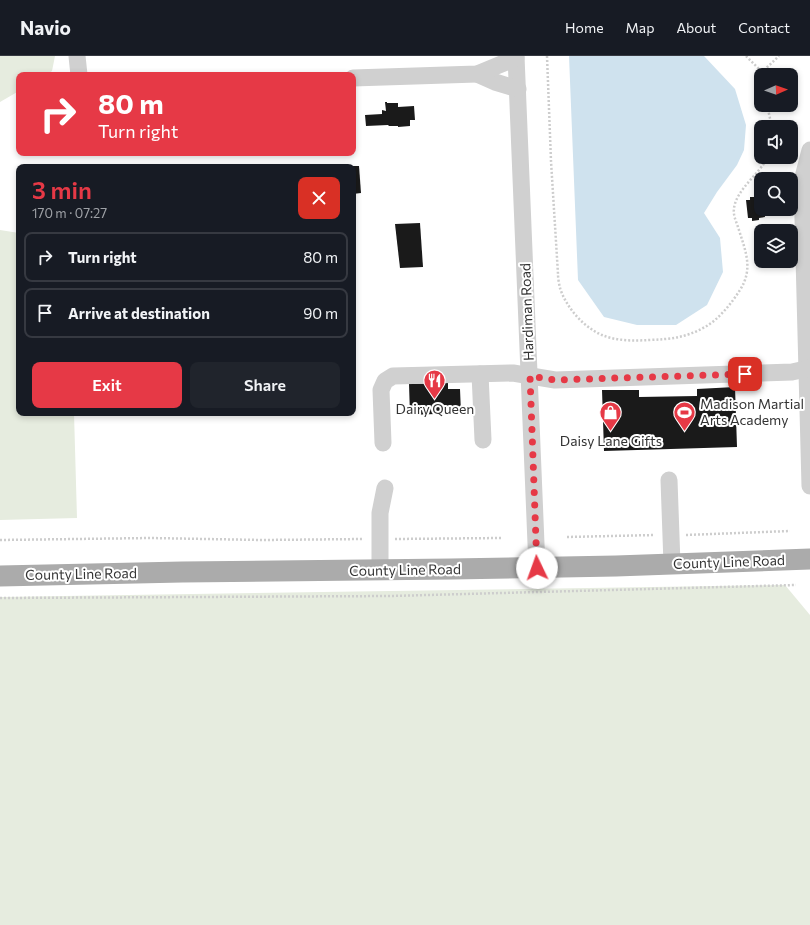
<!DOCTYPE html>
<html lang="en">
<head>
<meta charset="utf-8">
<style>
  body { margin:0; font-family:Commissioner,sans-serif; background:#20242c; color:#f1f3f6; height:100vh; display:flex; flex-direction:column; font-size:15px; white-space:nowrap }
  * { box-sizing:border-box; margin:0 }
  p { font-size:13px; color:#9ea1a6 }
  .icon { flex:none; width:22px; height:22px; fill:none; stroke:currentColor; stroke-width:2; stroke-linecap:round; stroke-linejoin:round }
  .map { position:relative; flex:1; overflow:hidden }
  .side { position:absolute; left:16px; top:108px; width:340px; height:252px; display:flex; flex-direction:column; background:#171b24; border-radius:8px; box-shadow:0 2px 6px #0003 }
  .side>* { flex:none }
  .guide { position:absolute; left:16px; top:16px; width:340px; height:84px; border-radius:8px; box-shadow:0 2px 6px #0003; background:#e63946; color:#fff; overflow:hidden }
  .needle { width:26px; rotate:88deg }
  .tools { position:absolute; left:754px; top:12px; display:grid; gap:8px }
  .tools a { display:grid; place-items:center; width:44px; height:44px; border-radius:8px; background:#171b24; box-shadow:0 2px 6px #0003; font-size:20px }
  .pin { position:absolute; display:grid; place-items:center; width:34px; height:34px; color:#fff; margin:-17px; border-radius:8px; box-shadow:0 2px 6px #0006 }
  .me { position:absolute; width:44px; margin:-22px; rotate:357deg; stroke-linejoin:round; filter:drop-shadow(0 0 3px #0008) }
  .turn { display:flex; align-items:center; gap:14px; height:84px; padding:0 16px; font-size:18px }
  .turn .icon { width:52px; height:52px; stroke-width:2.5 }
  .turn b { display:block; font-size:28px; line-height:34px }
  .round { display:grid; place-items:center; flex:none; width:42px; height:42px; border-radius:8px; background:#20242c }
  .summary { display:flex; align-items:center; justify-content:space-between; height:68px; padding:0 16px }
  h1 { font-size:24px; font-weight:600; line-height:30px; color:#e63946 }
  .button { display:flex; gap:8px; margin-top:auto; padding:8px 16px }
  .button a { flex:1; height:46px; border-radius:8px; background:#e63946; color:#fff; font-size:16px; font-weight:600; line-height:46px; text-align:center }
  .button a+a { background:#20242c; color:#f1f3f6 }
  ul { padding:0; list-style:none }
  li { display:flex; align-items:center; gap:12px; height:50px; margin:0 8px 6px; padding:0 8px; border:2px solid #363941; border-radius:8px }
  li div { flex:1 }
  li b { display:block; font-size:15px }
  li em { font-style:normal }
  header { display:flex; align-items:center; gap:24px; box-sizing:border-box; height:56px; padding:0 20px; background:#171b24; border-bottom:1px solid #363941 }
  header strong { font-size:19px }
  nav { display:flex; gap:22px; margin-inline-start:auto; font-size:14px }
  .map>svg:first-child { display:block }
  .green { fill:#e6ecdf }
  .water { fill:#cfe2ee }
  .building { fill:#1a1a1a }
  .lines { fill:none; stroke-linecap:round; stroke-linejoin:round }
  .path { stroke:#cdcdcd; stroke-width:2.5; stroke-dasharray:2 2; stroke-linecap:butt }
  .minor { stroke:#d0d0d0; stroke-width:17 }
  .major { stroke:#ababab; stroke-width:21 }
  .route { stroke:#e63946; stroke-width:7; stroke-dasharray:0 12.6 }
  .labels { text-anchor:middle; stroke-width:4; stroke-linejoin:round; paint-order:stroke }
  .street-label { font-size:14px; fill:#333; stroke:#fff }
  .poi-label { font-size:14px; fill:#333; stroke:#fff }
</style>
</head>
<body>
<header>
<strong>Navio</strong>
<nav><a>Home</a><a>Map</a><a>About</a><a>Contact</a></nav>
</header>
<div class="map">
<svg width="810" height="869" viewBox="0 0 810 869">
  <rect width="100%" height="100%" fill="#fff"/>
  <!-- green -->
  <g class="green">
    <polygon points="0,0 55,0 52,15 46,19 19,19 19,35 0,46"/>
    <polygon points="0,174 19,177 19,357 74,357 77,462 0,464"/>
    <polygon points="785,529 810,559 810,869 0,869 0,541"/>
  </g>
  <!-- water -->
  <polygon class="water" points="569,0 704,0 735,33 746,69 744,94 737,109 717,136 704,157 720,182 723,216 707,249 676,269 637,269 604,261 578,224"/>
  <!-- building -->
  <g class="building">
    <polygon points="385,46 387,46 387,47 398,47 398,51 414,50 415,64 410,64 410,70 398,71 398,70 389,70 388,69 366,70 365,59 382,58 382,54 386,55"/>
    <polygon points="353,110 359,110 361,137 353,138"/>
    <polygon points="750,141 758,141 757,144 761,143 761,153 764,153 765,161 759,162 759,164 752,165 752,162 748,162 746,144 750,144"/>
    <polygon points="420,167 423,211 400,212 395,168"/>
    <polygon points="448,327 448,333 460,333 461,357 410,359 409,328"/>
    <polygon points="735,331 737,391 604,395 602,334 639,334 639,341 697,340 697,333"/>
  </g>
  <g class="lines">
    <!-- path -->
    <g class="path">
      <path d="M 547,0 L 551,105 L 558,218 C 558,222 559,228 560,232 C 566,251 583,271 602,279 C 616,285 634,285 649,284 C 671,283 685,282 705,271 C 719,263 731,248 740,234 C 754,212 745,194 738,171 C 736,165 733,159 734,153 C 735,135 760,117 768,101"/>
      <polyline points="746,0 758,12 761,19"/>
      <polyline points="761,17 779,0"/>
      <polyline points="767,49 772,71"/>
      <polyline points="791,89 792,90"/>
      <polyline points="686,479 790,475"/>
      <polyline points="567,481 655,479"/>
      <polyline points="395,483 502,482"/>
      <polyline points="0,484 151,482 262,484 364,483"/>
      <polyline points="0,542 391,540 796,529"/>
    </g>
    <!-- minor -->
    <g class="minor">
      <polyline points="77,0 79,19"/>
      <polyline points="516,0 537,512"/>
      <polyline points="477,18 495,26 518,33"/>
      <polyline points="353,22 477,18 516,2"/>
      <polyline points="810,94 802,125 810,430"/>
      <polyline points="480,318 483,384"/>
      <polyline points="383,387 381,334 385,325 393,320 513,317 555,324 792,316 810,312"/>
      <polyline points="669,424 672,508"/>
      <polyline points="380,514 380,457 385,432"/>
    </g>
    <!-- major -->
    <polyline class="major" points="0,520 182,516 451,513 616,510 810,503"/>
  </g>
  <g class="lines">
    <!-- route -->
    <polyline class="route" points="537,512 530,320 555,324 745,318"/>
  </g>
  <!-- icons -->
  <defs>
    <symbol id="restaurant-pin" viewBox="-11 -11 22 30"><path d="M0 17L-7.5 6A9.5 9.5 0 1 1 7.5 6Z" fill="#e63946" stroke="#fff"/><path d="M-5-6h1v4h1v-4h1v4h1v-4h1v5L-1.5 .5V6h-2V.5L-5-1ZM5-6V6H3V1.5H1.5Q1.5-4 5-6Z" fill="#fff"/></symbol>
    <symbol id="stadium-pin" viewBox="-11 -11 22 30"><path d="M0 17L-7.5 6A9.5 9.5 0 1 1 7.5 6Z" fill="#e63946" stroke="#fff"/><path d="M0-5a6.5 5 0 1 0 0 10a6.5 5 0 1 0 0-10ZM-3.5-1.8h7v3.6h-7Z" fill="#fff"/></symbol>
    <symbol id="shop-pin" viewBox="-11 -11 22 30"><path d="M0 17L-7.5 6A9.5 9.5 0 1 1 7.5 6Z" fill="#e63946" stroke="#fff"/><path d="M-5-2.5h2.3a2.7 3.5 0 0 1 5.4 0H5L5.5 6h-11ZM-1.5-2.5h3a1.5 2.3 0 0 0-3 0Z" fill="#fff"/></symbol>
  </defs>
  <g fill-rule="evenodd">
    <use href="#restaurant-pin" x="422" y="312" width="25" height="34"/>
    <use href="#stadium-pin" x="672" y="344" width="25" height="34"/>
    <use href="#shop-pin" x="598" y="344" width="25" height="34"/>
  </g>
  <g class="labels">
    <!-- street labels -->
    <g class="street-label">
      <text transform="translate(527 256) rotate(-92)" y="5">Hardiman Road</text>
      <text transform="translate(729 506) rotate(-2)" y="5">County Line Road</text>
      <text transform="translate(405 514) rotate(-1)" y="5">County Line Road</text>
      <text transform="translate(81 518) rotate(-1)" y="5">County Line Road</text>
    </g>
    <!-- poi labels -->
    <g class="poi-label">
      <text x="700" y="353" text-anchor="start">Madison Martial<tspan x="700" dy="16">Arts Academy</tspan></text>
      <text x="435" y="358">Dairy Queen</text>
      <text x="611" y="390">Daisy Lane Gifts</text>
    </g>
  </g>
</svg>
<div class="tools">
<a><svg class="needle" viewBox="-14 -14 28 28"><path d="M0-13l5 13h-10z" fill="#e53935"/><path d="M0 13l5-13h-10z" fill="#9ea1a6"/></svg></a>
<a><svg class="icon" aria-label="sound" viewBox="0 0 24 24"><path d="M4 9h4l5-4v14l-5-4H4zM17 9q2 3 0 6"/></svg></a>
<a><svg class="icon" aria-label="search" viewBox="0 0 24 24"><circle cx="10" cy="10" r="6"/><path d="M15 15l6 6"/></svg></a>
<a><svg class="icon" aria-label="layers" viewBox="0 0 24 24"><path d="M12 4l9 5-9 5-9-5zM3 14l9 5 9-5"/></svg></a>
</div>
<div class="pin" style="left:745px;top:318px;background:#d93025"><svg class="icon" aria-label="arrive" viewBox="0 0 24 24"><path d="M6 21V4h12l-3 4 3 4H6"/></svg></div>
<svg class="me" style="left:537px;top:512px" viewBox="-20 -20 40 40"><circle r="19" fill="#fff"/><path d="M0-13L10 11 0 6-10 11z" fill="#e63946"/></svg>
<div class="guide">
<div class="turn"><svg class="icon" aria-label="right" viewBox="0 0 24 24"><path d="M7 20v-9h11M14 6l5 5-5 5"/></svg><div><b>80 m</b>Turn right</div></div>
</div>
<section class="side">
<div class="summary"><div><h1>3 min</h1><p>170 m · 07:27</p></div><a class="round" style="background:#d93025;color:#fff"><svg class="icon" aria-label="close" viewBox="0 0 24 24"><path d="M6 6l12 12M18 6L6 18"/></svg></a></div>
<ul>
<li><svg class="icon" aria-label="right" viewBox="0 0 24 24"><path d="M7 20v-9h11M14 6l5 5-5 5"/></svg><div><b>Turn right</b></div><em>80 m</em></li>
<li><svg class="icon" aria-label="arrive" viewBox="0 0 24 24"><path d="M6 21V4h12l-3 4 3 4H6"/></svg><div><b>Arrive at destination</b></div><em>90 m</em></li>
</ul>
<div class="button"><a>Exit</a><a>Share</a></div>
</section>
</div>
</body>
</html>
